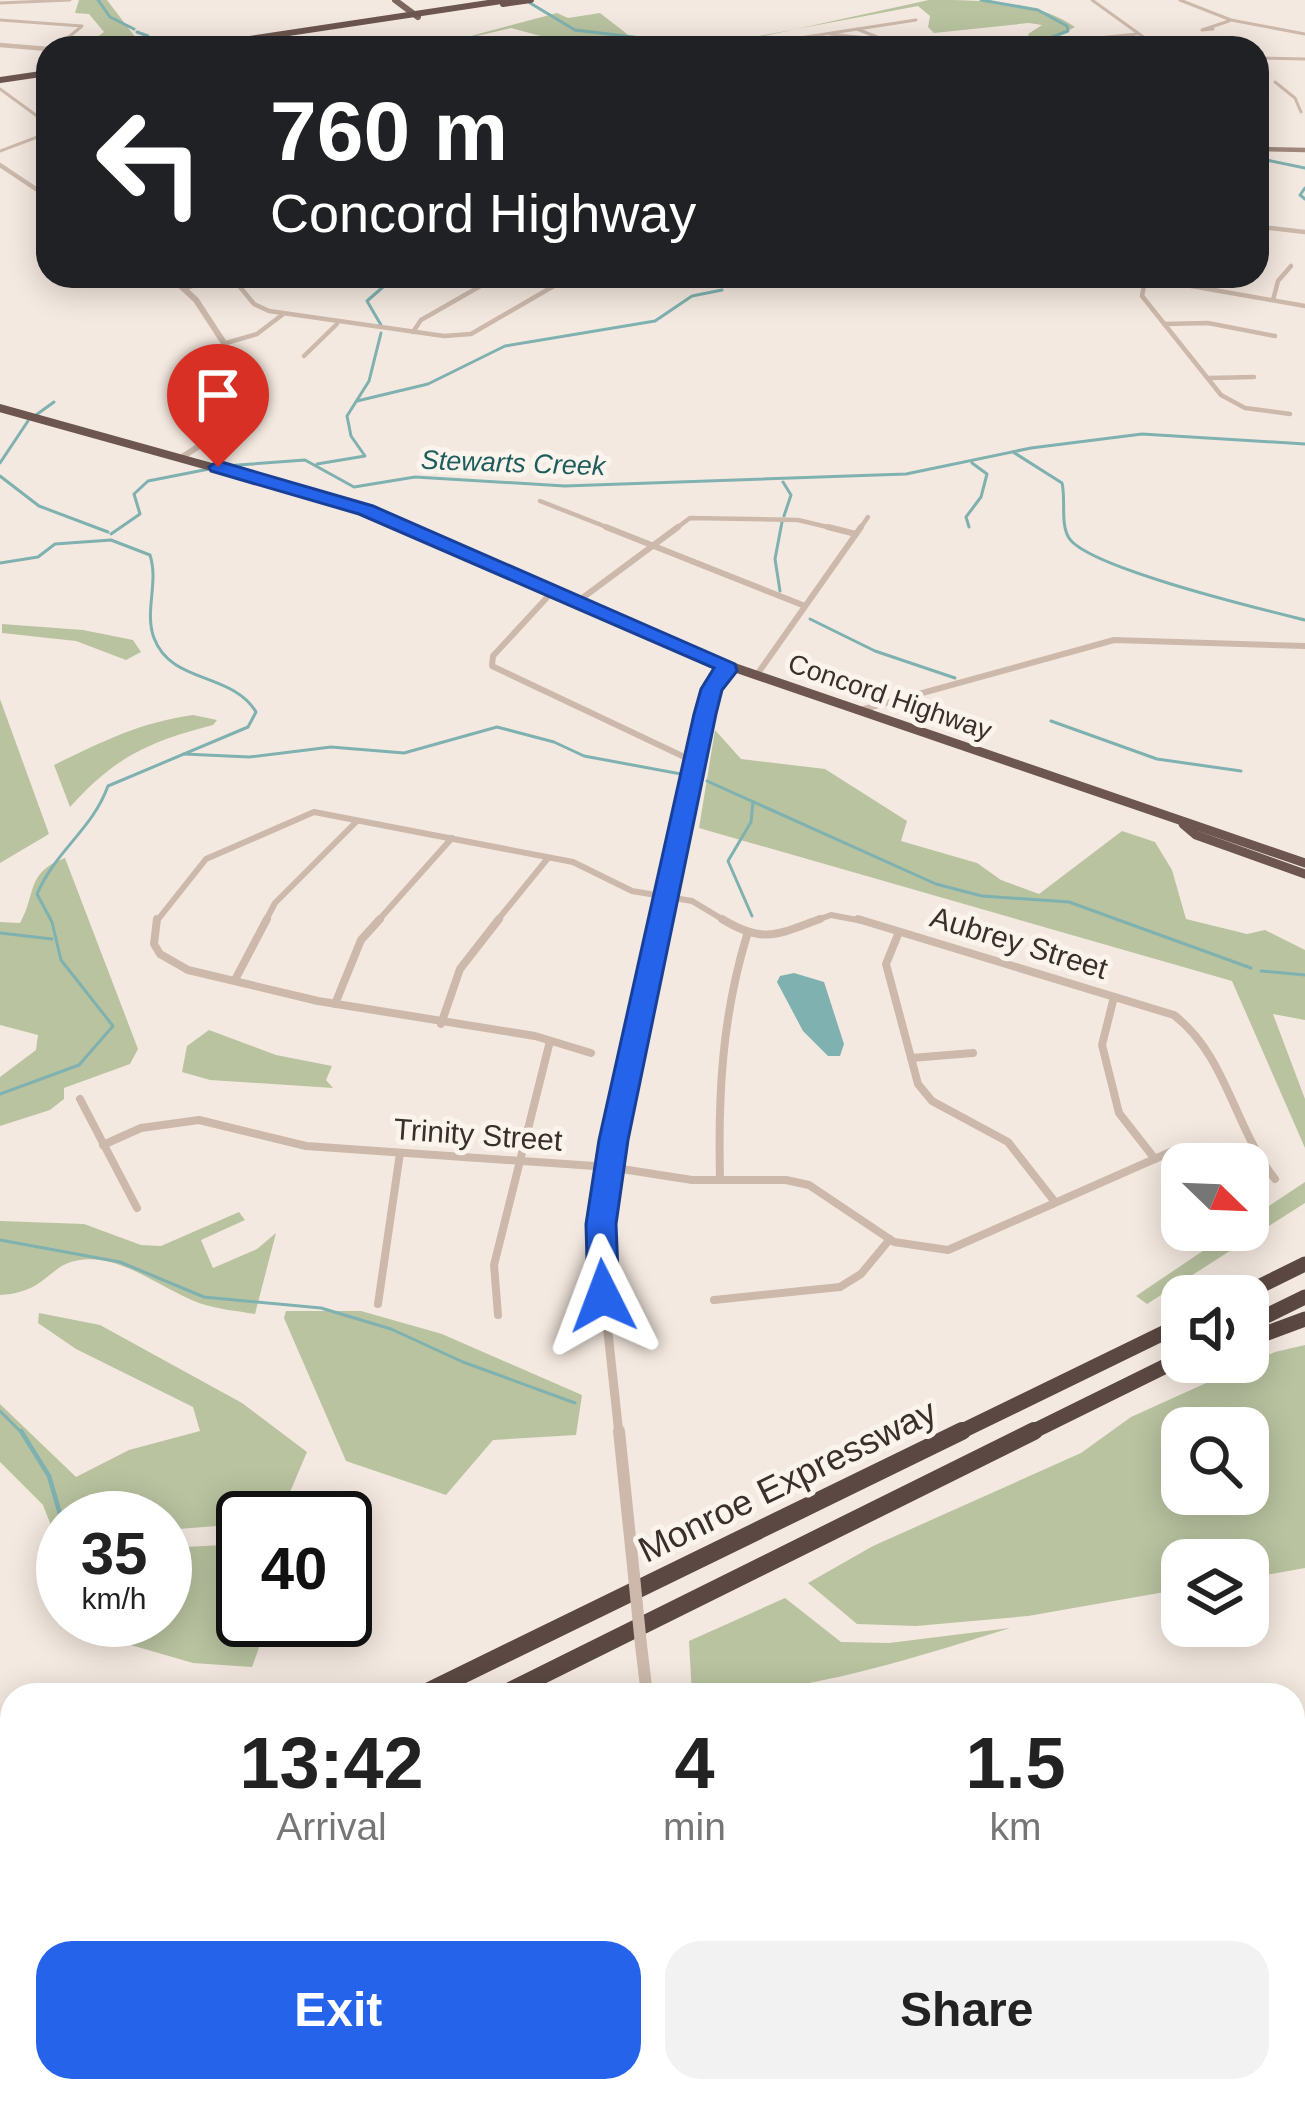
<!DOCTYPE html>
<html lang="en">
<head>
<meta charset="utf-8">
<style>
  body { margin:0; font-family:Helvetica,sans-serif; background:#f2f2f2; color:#222; height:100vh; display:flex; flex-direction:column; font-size:45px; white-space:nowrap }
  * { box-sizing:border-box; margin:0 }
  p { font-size:39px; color:#767676 }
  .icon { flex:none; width:66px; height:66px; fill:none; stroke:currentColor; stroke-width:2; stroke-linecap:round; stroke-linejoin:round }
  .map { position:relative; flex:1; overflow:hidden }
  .sheet { position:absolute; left:0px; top:1683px; width:1305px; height:420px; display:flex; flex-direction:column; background:#fff; border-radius:36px 36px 0 0; box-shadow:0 6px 30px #0003 }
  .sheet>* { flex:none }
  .guide { position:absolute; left:36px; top:36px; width:1233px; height:252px; border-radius:36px; box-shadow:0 6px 30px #0003; background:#202124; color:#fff; overflow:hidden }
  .needle { width:78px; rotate:113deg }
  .buttons { position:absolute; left:1161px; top:1143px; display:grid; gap:24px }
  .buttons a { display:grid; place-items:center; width:108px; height:108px; border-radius:24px; background:#fff; box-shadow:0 6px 30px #0003; font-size:60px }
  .speed { position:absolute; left:36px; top:1491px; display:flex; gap:24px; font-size:60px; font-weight:700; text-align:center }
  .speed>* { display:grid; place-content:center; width:156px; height:156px; border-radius:50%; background:#fff; box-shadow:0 6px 30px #0003; line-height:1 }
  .speed small { font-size:30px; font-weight:400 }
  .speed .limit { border:6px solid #111; border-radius:18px; background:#fff; color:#111 }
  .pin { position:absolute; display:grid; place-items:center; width:102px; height:102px; color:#fff; margin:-123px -51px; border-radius:50% 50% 50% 0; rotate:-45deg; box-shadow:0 0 12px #0007 }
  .pin .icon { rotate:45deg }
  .me { position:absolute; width:132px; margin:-66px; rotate:357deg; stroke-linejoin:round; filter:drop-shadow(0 0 9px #0008) }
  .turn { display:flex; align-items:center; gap:42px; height:252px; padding:0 36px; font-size:54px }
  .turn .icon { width:156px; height:156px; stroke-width:2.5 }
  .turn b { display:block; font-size:84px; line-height:102px }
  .eta { display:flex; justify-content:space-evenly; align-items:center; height:204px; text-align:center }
  .eta b { font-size:72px; font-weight:600; line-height:84px }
  .cta { display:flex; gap:24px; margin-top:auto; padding:24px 36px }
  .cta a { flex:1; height:138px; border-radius:36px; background:#2563eb; color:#fff; font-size:48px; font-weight:600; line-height:138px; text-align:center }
  .cta a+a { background:#f2f2f2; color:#222 }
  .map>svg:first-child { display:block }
  .green { fill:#b9c3a0; fill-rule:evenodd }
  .water { fill:#7fb1b0 }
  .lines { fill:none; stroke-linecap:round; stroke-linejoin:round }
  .stream-far1 { stroke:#7fb1b0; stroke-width:3 }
  .stream { stroke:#7fb1b0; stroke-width:4.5 }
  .minor-far3 { stroke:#ccb9ac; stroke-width:3 }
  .minor-far2 { stroke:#ccb9ac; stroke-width:4.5 }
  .minor-far1 { stroke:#ccb9ac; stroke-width:6 }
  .minor { stroke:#ccb9ac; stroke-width:8 }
  .tertiary-far4 { stroke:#ccb9ac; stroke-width:4.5 }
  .tertiary-far3 { stroke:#ccb9ac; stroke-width:6 }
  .tertiary-far2 { stroke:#ccb9ac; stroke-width:8 }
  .tertiary-far1 { stroke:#ccb9ac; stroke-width:9 }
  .tertiary { stroke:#ccb9ac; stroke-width:12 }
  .secondary { stroke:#a0887d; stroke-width:4.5 }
  .primary { stroke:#7c655c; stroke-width:6 }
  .trunk-far2 { stroke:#6c564f; stroke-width:6 }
  .trunk-far1 { stroke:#6c564f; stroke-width:8 }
  .trunk { stroke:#6c564f; stroke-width:9 }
  .motorway-far1 { stroke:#5b4842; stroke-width:15 }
  .motorway { stroke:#5b4842; stroke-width:18 }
  .tertiary-bridge { stroke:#ccb9ac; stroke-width:12 }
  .route { fill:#2563eb; stroke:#184099; stroke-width:3 }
  .labels { text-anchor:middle; stroke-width:10; stroke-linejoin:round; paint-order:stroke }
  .far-water-label { font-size:27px; font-style:italic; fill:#1f5c5d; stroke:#fbf4ed }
  .far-street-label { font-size:27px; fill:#3a2f2b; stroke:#fbf4ed }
  .street-label { font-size:30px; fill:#3a2f2b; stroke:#fbf4ed }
  .near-street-label { font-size:36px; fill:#3a2f2b; stroke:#fbf4ed }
</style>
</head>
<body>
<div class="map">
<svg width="1305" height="2103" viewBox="0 0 1305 2103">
  <rect width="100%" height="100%" fill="#f4e9e0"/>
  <!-- green -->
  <g class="green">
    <polygon points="79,0 107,0 142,46 101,42 82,48 104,32 89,14 75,13"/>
    <path d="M 929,0 C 976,0 1038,0 1075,27 L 1051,40 L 1071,48 L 1032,43 L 1028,34 L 1042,25 L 1029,23 L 934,33 L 928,27 L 930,16 L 918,6 L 759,36 L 766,42 L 762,48 L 709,48 Z"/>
    <polygon points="557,13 568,18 600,13 645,48 585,48 511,28 426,48"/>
    <polygon points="2,624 83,630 133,640 141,652 126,660 76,641 2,633"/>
    <polygon points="0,699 49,834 0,863"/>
    <path d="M 193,715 L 217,720 L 213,725 C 148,742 115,757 70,807 L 54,765 C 101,742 141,722 193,715 Z"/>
    <polygon points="715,730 741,759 825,769 907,821 901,841 977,863 1001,880 1039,894 1122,831 1155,842 1172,870 1186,919 1247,934 1265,930 1305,950 1305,1020 1273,1014 1305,1099 1305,1148 1232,981 699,828"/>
    <path d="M 65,858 L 138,1049 L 130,1064 L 64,1088 L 64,1099 L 50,1110 L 0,1126 L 0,1077 L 36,1050 L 38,1035 L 0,1025 L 0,922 L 20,923 C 37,893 25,873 65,858 Z"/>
    <polygon points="209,1030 276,1055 332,1066 326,1080 333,1088 210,1080 182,1072 187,1046"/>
    <polygon points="1305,1182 1305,1203 1147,1304 1136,1296 1234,1230 1248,1230 1248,1220"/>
    <path d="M 239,1212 L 245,1220 L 201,1240 L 213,1268 L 257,1249 L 276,1233 L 255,1314 C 237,1311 216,1309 199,1303 C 161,1289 118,1251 75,1261 C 49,1266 45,1293 0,1295 L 0,1221 L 84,1224 L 141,1245 L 161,1246 Z"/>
    <polygon points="286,1311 361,1311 442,1334 582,1395 576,1435 493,1440 446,1495 346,1461 284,1318"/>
    <polygon points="39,1313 100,1325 242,1403 307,1452 279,1518 243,1518 243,1524 165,1530 165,1518 63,1518 63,1538 56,1538 43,1505 0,1462 0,1404 76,1477 129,1450 200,1431 193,1407 76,1349 38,1323"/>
    <path d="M 1305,1345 L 1305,1568 L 1248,1578 L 1248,1560 L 1182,1560 L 1182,1589 L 1028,1616 L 916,1626 L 857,1624 L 808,1583 L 873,1546 L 1081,1453 L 1131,1417 L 1275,1352 ZM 1182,1428 L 1248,1428 L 1248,1494 L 1182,1494 Z"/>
    <polygon points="243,1544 243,1620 269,1620 252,1667 193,1663 65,1626 65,1620 165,1620 165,1548"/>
    <path d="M 785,1598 L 841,1642 L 889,1643 L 1010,1628 C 907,1660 801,1695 692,1695 L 689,1641 Z"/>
    <polygon points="12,2002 12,2091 186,2091 182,2103 0,2103 0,2006"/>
  </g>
  <!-- water -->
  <g class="water">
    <polygon points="794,973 824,982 844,1044 840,1056 828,1056 803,1031 777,982 780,976"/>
    <polygon points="797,2091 1018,2091 988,2103 804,2103"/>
    <polygon points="1064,2091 1211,2091 1230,2103 1098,2103"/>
  </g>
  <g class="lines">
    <!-- stream-far1 -->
    <g class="stream-far1">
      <polyline points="98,0 110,17 134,29"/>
      <polyline points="981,0 1038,10 1067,26 1068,31 1042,41 1066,48"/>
      <polyline points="530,3 575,30 641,38"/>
      <polyline points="137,32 148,36"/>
      <polyline points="166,44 175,48"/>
      <polyline points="724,45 759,48"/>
      <polyline points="672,48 721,44"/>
      <polyline points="1257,158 1305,168"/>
      <polyline points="1305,188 1300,195 1305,199"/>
      <polyline points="381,325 367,301 383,287 386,276"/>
      <polyline points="357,401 428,384 505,346 655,321 692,296 722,290"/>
      <polyline points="36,415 54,402"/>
      <path d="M 1013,452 L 1062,483 C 1066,499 1060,524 1069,538 C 1088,568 1265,610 1305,620"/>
      <polyline points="0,463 28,421"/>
      <polyline points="317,464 365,456 351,436 347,416 369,381 381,333"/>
      <polyline points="224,466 305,460 354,487 415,477 565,486 906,474 1031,448 1142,434 1305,444"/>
      <polyline points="0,476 39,506 108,532"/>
      <polyline points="783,482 791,495 784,516"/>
      <polyline points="969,527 966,517 981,497 987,474 972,463"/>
      <polyline points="111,534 140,514 134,494 148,481 209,469"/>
      <path d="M 0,563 L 38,557 L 55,544 L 111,540 L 150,555 C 159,583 144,611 154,638 C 171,684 232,672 256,712 L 248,727 L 108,786 C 92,830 56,850 37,894 L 52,922 L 61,960 L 113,1026 L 79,1065 L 0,1094"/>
      <polyline points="780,591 775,559 782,522"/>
      <polyline points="810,619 875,651 955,678"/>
      <polyline points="1051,721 1157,759 1241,771"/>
      <polyline points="184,754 249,757 331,747 404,753 497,727 554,742 584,756 681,774"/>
      <polyline points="707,781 936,884 982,896 1069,902 1251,968"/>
      <polyline points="752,916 728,861 751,822 753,802"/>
      <polyline points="0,933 52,939"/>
      <polyline points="1261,971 1305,975"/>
      <polyline points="0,1240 120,1262 204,1297 321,1308 391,1329 463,1362 575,1403"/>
      <polyline points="0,1411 23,1434"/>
    </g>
    <!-- stream -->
    <g class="stream">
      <polyline points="21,1431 49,1476 63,1524"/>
      <polyline points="156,2091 156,2103"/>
    </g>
    <!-- minor-far3 -->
    <g class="minor-far3">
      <polyline points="1092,0 1149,41"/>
      <polyline points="1180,0 1231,20 1305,34"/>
      <polyline points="0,3 70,0"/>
      <polyline points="0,20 82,26"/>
      <polyline points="857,29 887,41 989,48"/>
      <polyline points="1213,29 1202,30 1229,21"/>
      <polyline points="829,34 867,38"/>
      <polyline points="1088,39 1137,34"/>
      <polyline points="55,48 81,27"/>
      <polyline points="771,48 793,39 916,20"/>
      <polyline points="1257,58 1305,59"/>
      <polyline points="1275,82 1295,98 1301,112"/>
      <polyline points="0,89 48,124"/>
      <polyline points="1257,140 1266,149"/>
      <polyline points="0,151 48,133"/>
      <polyline points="1257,226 1294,231"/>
    </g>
    <!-- minor-far2 -->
    <g class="minor-far2">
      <polyline points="1270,228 1305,232"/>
      <polyline points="231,276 254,304 269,311 444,336 471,334 571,276"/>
      <polyline points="1146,276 1142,296 1221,395 1245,408 1290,414"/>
      <polyline points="1146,278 1305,306"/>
      <polyline points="185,288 226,276"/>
      <polyline points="1205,288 1210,276"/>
      <polyline points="1273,300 1278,281 1291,266"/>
      <polyline points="1164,324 1208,323 1275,336"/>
      <polyline points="413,332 421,320 498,276"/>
      <polyline points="226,343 257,334 282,315"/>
      <polyline points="304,356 337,324"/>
      <polyline points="1209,378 1254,377"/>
      <polyline points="540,501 614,530"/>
      <polyline points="674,530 690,518 798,520 840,530"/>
      <polyline points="859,530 868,517"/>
    </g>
    <!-- minor-far1 -->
    <g class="minor-far1">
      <polyline points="606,527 805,606"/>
      <polyline points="828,527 856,534"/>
      <polyline points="553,591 493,656 492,666 695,762"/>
      <polyline points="577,602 678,527"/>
      <polyline points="756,676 861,527"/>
      <polyline points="857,711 1114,640 1305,646"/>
      <polyline points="156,922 206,859 314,812 573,862 632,891 692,901 727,922"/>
      <polyline points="265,922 275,903 357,821"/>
      <polyline points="377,922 452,838"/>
      <polyline points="496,922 548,858"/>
      <polyline points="812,922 831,915 868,922"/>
    </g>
    <!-- minor -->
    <g class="minor">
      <polyline points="157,919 154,944 160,954 188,970 318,1001 535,1036 591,1053"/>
      <path d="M 722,919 C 763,944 777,935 820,919"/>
      <path d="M 858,919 L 1174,1015 C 1227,1056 1234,1128 1275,1179"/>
      <polyline points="899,932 886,964 918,1084 932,1101 1008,1142 1055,1202"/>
      <polyline points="236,978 267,919"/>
      <polyline points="1114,997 1102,1045 1119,1113 1155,1159"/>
      <polyline points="335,1004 361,940 380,919"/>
      <polyline points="441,1024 460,969 499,919"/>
      <polyline points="911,1058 973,1053"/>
      <polyline points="80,1099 137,1208"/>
      <polyline points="103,1145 141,1128 199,1120 306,1146 609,1167 692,1180 786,1180 809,1185 894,1242 948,1250 1175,1150"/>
      <path d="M 720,1179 C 718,1094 722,1017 747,935"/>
      <polyline points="714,1300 840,1287 861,1274 890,1239"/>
      <polyline points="378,1304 400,1153"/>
      <polyline points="498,1315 494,1265 550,1041"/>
    </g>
    <!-- tertiary-far4 -->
    <g class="tertiary-far4">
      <polyline points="0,45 48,49"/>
      <polyline points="0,165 48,197"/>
    </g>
    <!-- tertiary-far3 -->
    <polyline class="tertiary-far3" points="170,276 196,300 254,389 237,422 182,457"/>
    <!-- tertiary-far2 -->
    <g class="tertiary-far2">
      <polyline points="712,689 726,672 724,664"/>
      <polyline points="661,922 710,683 724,664"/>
    </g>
    <!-- tertiary-far1 -->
    <polyline class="tertiary-far1" points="619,1434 601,1268 603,1202 661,919"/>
    <!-- tertiary -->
    <g class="tertiary">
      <polyline points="619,1431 634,1576"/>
      <polyline points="641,1645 647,1695"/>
      <polyline points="688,2091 689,2103"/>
    </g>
    <!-- secondary -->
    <polyline class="secondary" points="1257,149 1305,150"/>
    <!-- primary -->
    <polyline class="primary" points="395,0 418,17"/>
    <!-- trunk-far2 -->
    <g class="trunk-far2">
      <polyline points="503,4 531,0"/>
      <polyline points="189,48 508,0"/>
      <polyline points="0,80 48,73"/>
    </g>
    <!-- trunk-far1 -->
    <polyline class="trunk-far1" points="0,408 366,510 413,530"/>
    <!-- trunk -->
    <g class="trunk">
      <polyline points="406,527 724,664 1305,863"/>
      <polyline points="1183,824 1196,835 1305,874"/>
    </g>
    <!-- motorway-far1 -->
    <g class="motorway-far1">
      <polyline points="1240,1296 1305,1264"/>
      <polyline points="1248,1325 1305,1297"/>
      <polyline points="1248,1340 1305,1319"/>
      <polyline points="956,1434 1182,1324"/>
      <polyline points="1028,1434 1182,1358"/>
    </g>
    <!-- motorway -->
    <g class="motorway">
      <polyline points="421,1695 962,1431"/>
      <polyline points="502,1695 1034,1431"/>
      <polyline points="0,1900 12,1895"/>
      <polyline points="0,1944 12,1938"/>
    </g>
    <!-- tertiary-bridge -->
    <polyline class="tertiary-bridge" points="634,1576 641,1645"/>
  </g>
  <!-- route -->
  <polygon class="route" points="218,461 373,506 735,664 737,671 722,690 716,714 628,1140 616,1224 619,1296 614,1306 603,1310 592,1306 588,1296 586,1224 599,1140 694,714 701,689 714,668 359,514 211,471 209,467"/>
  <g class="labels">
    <!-- far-water labels -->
    <g class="far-water-label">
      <text transform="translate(513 463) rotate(2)" y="9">Stewarts Creek</text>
    </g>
    <!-- far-street labels -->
    <g class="far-street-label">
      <text transform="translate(890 697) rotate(19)" y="9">Concord Highway</text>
    </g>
    <!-- street labels -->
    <g class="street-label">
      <text transform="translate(1019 943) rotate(17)" y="10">Aubrey Street</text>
      <text transform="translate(478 1135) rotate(4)" y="10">Trinity Street</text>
    </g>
    <!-- near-street labels -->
    <g class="near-street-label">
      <text transform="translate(787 1480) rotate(-26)" y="13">Monroe Expressway</text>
    </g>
  </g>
</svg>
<div class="buttons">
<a><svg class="needle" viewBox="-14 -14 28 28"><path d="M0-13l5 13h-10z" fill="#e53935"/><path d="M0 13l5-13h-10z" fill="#767676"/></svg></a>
<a><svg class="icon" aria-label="sound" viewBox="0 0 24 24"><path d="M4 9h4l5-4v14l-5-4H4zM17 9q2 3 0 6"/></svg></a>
<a><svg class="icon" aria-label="search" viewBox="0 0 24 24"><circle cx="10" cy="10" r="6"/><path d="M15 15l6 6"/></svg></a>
<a><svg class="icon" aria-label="layers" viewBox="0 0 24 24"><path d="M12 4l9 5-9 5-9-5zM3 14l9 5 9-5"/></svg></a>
</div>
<div class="speed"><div>35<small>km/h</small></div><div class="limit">40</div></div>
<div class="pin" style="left:218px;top:467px;background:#d93025"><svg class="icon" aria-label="arrive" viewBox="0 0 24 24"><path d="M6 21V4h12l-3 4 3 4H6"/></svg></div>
<svg class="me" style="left:603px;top:1296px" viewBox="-20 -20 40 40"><path d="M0-17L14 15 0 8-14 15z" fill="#2563eb" stroke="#fff" stroke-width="4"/></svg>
<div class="guide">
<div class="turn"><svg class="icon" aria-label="left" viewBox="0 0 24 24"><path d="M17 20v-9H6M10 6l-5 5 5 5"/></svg><div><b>760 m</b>Concord Highway</div></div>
</div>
<section class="sheet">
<div class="eta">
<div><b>13:42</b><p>Arrival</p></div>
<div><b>4</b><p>min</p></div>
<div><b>1.5</b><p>km</p></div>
</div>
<div class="cta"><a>Exit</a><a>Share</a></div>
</section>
</div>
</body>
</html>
